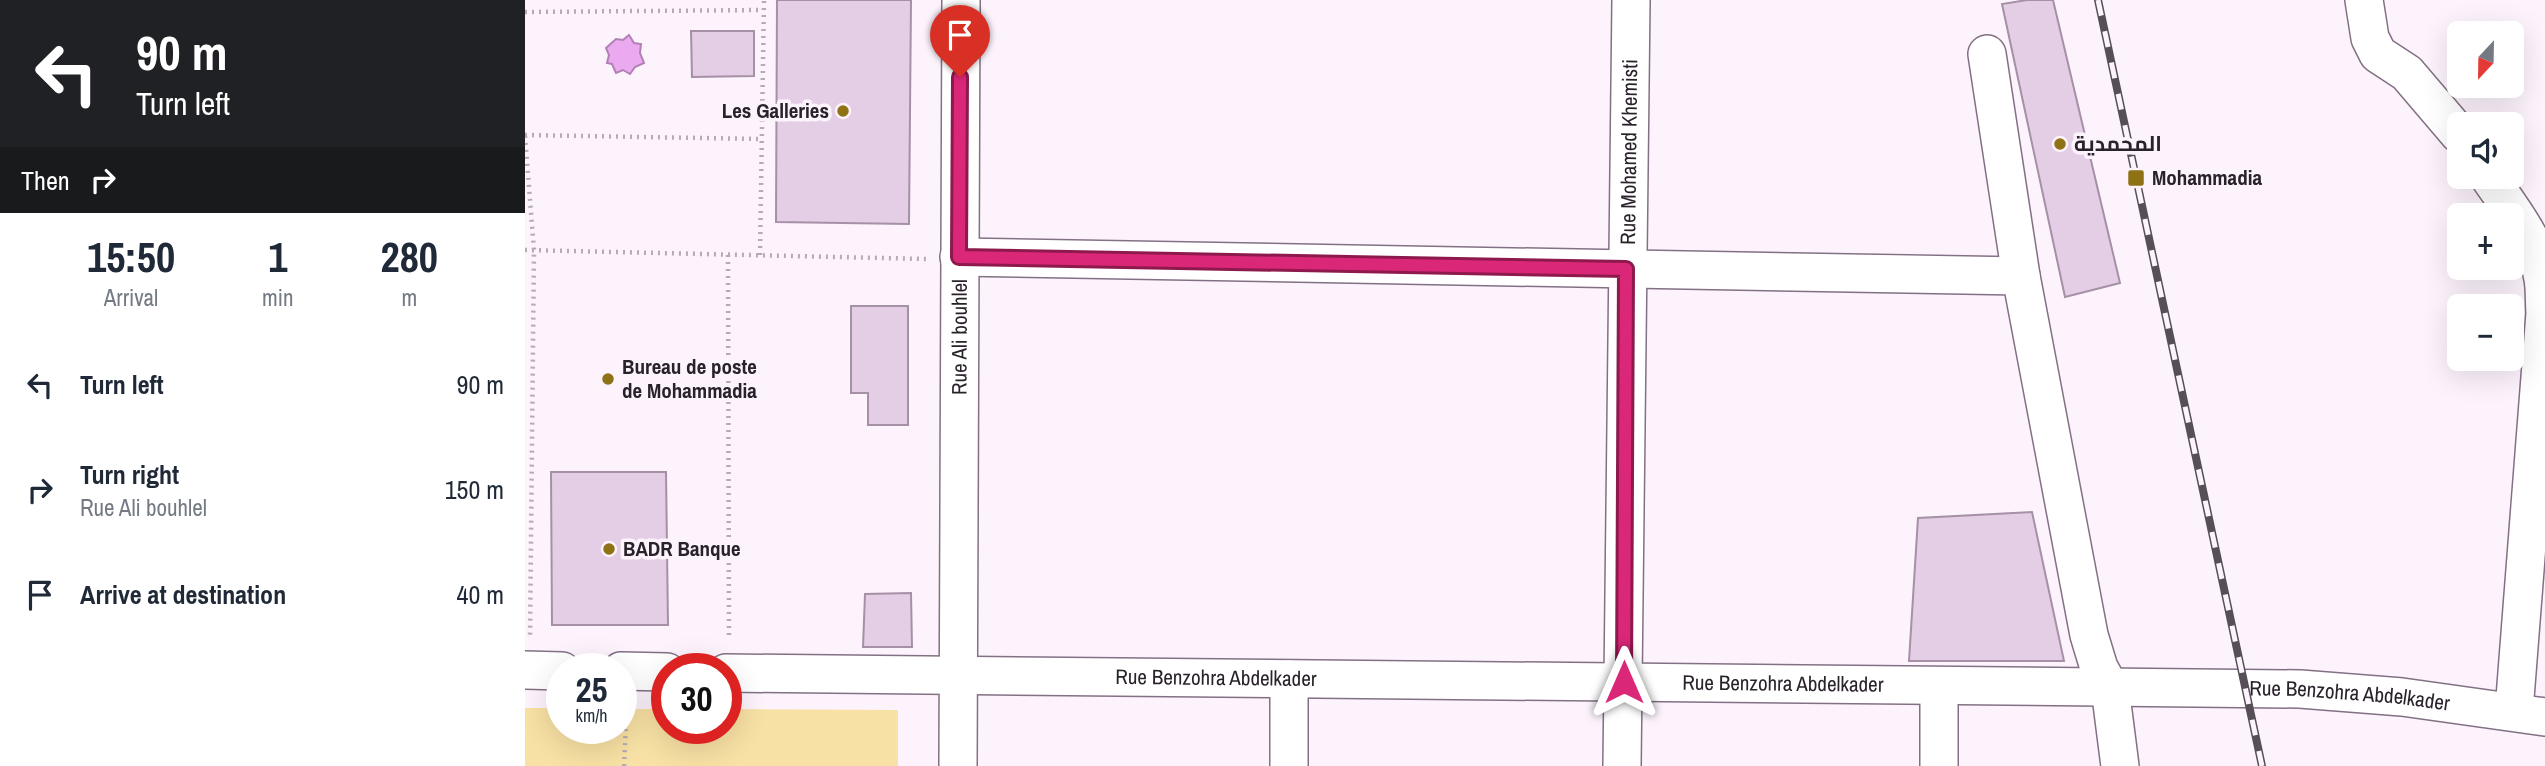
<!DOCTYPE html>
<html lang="en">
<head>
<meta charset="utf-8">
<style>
  body { margin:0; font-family:"Archivo Narrow",Cairo,sans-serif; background:#f6f6f7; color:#1f2937; height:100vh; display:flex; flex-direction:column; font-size:26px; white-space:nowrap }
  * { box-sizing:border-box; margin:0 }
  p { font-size:23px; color:#747a83 }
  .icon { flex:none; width:38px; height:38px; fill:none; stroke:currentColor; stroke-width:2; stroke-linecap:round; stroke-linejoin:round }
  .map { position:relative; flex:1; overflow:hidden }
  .sheet { display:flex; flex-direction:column; background:#fff; width:525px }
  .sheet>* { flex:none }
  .guide { background:#202124; color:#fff; overflow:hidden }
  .needle { width:46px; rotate:202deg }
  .tools { position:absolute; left:1922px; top:21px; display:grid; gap:14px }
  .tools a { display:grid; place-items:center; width:77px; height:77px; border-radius:10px; background:#fff; box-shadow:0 7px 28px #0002; font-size:35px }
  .speed { position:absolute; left:21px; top:653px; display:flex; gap:14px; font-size:35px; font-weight:700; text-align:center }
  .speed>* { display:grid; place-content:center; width:91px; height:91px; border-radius:50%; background:#fff; box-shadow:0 7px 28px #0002; line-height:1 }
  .speed small { font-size:18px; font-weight:400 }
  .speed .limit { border:10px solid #d22; background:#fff; color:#111 }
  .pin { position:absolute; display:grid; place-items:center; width:60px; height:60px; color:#fff; margin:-72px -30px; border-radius:50% 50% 50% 0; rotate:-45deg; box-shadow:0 0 7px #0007 }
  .pin .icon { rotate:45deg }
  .me { position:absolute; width:77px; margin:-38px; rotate:0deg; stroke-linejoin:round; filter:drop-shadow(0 0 5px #0008) }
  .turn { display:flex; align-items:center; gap:24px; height:147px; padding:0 21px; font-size:32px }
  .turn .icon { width:91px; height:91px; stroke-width:2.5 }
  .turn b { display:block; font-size:49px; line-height:60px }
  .then { display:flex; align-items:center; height:66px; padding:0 21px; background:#0003; gap:14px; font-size:26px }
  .eta { display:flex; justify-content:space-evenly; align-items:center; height:119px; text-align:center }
  .eta b { font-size:42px; font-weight:700; line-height:49px }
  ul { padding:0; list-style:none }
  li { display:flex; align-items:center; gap:21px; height:105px; padding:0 21px }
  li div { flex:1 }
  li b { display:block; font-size:26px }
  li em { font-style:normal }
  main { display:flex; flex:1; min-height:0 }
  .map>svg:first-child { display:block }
  .green { fill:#f8e1a4 }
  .water { fill:#ebaaf0; stroke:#b181b5; stroke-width:2 }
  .building { fill:#e4cee5; stroke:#a590a6; stroke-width:2 }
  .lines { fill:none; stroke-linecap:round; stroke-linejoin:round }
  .minor-casing { stroke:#837084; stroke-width:40 }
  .path { stroke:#b4abb5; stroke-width:4.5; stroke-dasharray:2 5; stroke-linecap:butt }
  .minor { stroke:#fff; stroke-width:37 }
  .rail-casing { stroke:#574f58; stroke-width:8 }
  .rail { stroke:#fcf3fd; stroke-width:5; stroke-dasharray:16; stroke-linecap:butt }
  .route-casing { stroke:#8e194d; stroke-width:18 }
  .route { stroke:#db2777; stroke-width:12 }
  .poi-dot { fill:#8f7116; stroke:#fcf3fd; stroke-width:2.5 }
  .labels { text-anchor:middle; stroke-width:7; stroke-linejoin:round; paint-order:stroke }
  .poi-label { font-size:21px; font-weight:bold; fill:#2a222b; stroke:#fcf3fd; text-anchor:start }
  .street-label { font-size:21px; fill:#2a222b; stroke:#fcf3fd }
</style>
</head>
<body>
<main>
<section class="sheet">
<div class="guide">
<div class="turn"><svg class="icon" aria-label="left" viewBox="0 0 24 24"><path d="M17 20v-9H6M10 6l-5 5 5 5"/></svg><div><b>90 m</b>Turn left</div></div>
<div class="then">Then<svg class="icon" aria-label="right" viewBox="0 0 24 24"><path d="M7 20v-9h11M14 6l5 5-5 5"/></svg></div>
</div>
<div class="eta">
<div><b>15:50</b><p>Arrival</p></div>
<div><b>1</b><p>min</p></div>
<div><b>280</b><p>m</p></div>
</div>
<ul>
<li><svg class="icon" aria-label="left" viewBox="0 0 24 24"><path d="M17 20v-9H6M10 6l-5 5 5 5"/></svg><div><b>Turn left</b></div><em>90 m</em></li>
<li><svg class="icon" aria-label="right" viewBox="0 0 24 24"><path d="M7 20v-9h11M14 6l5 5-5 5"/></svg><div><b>Turn right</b><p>Rue Ali bouhlel</p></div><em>150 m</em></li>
<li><svg class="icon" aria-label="arrive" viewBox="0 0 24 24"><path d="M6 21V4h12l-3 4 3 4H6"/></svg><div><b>Arrive at destination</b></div><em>40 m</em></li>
</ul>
</section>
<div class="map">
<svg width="2020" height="766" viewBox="0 0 2020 766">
  <rect width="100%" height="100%" fill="#fcf3fd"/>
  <!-- green -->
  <polygon class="green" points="0,708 37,708 37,728 96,728 96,709 142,709 142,728 201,728 201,709 373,710 373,766 0,766"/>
  <!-- water -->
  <polygon class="water" points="104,35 109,43 116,44 115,53 119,63 110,67 105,74 98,70 91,73 87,64 82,63 84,55 81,48 91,39 98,40"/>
  <!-- building -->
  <g class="building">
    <polygon points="252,0 386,0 384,224 251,222"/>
    <polygon points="1502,0 1528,0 1595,283 1540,297 1477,4"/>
    <polygon points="166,31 229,31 229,76 167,77"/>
    <polygon points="326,306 383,306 383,425 343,425 343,393 326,393"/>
    <polygon points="26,472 141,472 143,625 27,625"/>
    <polygon points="1507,512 1539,661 1384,661 1393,518"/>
    <polygon points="386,593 387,647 338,647 340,594"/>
  </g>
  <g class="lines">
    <defs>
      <g id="minor">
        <polyline points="1839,0 1845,38 1853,54 1882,73 1934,134"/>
        <polyline points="1462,54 1496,276 1564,635 1574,668 1585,688 1595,766"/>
        <path d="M 1964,177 C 1986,209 2012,240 2018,279 C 2020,290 2019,302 2020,313 L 1989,711"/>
        <polyline points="434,257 1496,276"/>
        <polyline points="0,670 37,671"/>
        <polyline points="96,671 142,672"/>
        <path id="s1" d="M 201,673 L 1775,689 L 1877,697 L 2020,717"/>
        <polyline points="764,679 764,766"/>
        <path id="s2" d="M 433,766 L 436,0"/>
        <path id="s3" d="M 1097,766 L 1106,0"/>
        <polyline points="1414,766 1414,686"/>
      </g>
    </defs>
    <!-- minor casing -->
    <use href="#minor" class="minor-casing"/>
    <!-- path -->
    <g class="path">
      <polyline points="0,12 238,10"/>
      <polyline points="0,135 235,139"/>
      <polyline points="0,136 9,250 5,638"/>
      <polyline points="0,250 401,259"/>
      <polyline points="203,255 204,640"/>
      <polyline points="235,255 239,0"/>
      <polyline points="99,766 102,704"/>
    </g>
    <!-- minor -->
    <use href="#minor" class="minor"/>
    <defs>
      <polyline id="rail" points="1573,0 1737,766"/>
    </defs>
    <!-- rail casing -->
    <use href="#rail" class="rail-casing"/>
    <!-- rail -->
    <use href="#rail" class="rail"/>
  </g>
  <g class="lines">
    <defs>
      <polyline id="route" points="435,77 434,257 1101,269 1099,682"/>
    </defs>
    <!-- route casing -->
    <use href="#route" class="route-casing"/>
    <!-- route -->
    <use href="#route" class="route"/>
  </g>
  <!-- markers -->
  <g class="poi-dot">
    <circle cx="318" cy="111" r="7"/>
    <circle cx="1535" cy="144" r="7"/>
    <rect x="1602" y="169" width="18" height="18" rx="3.5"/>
    <circle cx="83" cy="379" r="7"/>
    <circle cx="84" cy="549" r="7"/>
  </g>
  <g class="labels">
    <!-- poi labels -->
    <g class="poi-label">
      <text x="304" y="118" text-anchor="end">Les Galleries</text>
      <text x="1549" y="151">المحمدية</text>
      <text x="1627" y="185">Mohammadia</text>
      <text x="97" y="374">Bureau de poste<tspan x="97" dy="24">de Mohammadia</tspan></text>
      <text x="98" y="556">BADR Banque</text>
    </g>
    <!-- street labels -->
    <g class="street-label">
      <text dy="7" stroke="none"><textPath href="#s3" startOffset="614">Rue Mohamed Khemisti</textPath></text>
      <text dy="7" stroke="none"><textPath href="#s2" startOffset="429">Rue Ali bouhlel</textPath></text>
      <text dy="7" stroke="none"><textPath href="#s1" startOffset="490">Rue Benzohra Abdelkader</textPath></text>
      <text dy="7" stroke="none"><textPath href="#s1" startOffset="1057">Rue Benzohra Abdelkader</textPath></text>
      <text dy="7" stroke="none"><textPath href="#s1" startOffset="1624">Rue Benzohra Abdelkader</textPath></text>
    </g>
  </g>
</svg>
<div class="tools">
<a><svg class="needle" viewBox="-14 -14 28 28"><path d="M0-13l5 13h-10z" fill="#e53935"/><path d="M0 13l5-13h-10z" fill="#747a83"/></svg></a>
<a><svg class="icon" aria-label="sound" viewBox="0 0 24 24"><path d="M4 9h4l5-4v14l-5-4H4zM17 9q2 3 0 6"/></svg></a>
<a>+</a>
<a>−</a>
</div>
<div class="speed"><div>25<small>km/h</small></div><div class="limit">30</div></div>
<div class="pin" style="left:435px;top:77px;background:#d93025"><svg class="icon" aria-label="arrive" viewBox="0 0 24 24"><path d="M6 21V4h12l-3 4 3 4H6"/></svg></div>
<svg class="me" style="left:1099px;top:682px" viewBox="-20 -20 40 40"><path d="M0-17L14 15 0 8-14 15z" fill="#db2777" stroke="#fff" stroke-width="4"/></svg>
</div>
</main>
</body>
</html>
